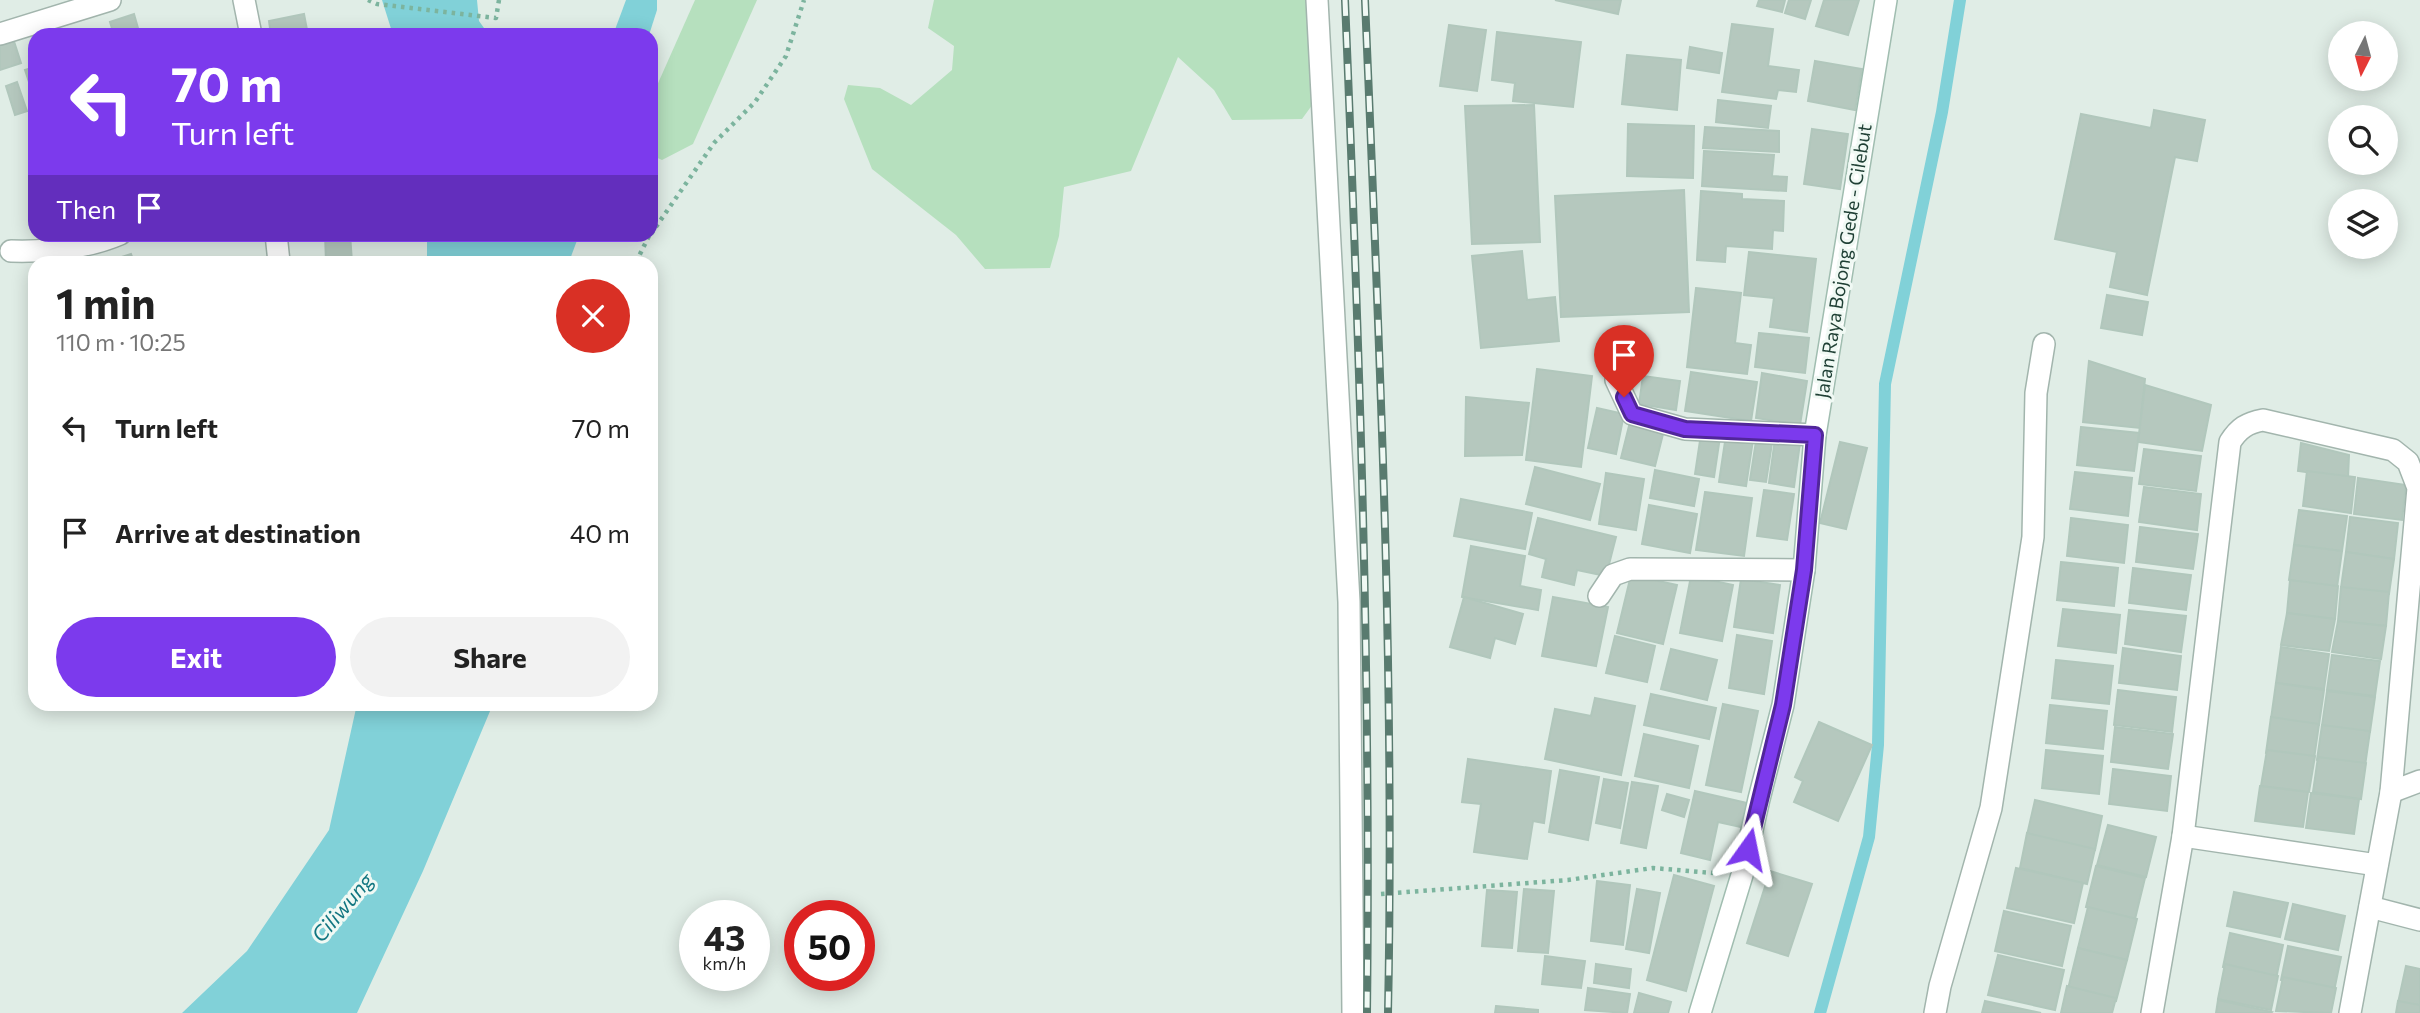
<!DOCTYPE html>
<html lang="en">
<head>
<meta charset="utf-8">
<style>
  body { margin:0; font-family:Commissioner,sans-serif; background:#f2f2f2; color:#222; height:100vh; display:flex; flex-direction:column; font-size:26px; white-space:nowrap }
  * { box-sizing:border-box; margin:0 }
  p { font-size:23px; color:#767676 }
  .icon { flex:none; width:38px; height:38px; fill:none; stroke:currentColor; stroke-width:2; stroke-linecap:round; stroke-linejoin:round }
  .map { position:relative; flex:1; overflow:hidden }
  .drawer { position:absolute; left:28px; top:256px; width:630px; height:455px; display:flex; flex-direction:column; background:#fff; border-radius:21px; box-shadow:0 4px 18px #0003 }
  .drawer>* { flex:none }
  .top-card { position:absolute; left:28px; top:28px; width:630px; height:214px; border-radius:21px; box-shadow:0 4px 18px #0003; background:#7c3aed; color:#fff; overflow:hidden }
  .needle { width:46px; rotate:186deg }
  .buttons { position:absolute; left:2328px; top:21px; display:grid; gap:14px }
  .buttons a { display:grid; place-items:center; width:70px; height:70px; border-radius:50%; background:#fff; box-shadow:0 4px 18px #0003; font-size:35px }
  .speed { position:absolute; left:679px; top:900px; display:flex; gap:14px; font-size:35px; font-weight:700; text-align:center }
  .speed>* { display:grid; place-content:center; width:91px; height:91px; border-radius:50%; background:#fff; box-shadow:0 4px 18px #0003; line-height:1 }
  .speed small { font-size:18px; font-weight:400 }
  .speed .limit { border:10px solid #d22; background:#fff; color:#111 }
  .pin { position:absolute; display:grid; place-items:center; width:60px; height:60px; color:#fff; margin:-72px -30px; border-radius:50% 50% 50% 0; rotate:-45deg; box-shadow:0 0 7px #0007 }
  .pin .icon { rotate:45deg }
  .me { position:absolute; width:77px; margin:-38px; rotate:12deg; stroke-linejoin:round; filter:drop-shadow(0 0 5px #0008) }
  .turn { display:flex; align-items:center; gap:24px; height:147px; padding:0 28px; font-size:32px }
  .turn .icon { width:91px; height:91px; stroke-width:2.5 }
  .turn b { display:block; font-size:49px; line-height:60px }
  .then { display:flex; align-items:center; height:66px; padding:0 28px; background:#0003; gap:14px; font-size:26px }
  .round { display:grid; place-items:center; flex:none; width:74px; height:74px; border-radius:37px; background:#f2f2f2 }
  .overview { display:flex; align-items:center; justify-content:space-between; height:119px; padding:0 28px }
  h1 { font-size:42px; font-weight:700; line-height:52px }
  .button { display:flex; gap:14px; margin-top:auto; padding:14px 28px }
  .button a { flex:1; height:80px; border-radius:42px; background:#7c3aed; color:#fff; font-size:28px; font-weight:700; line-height:80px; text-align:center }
  .button a+a { background:#f2f2f2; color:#222 }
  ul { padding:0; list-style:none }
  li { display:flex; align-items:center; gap:21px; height:105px; padding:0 28px }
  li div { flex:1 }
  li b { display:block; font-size:26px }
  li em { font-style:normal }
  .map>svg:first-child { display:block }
  .green { fill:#b6e0be }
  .water { fill:#81d1d8 }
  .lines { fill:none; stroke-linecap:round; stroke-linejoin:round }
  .stream { stroke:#81d1d8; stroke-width:12 }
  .building { fill:#b5c8be; stroke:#b1c7bc; stroke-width:2 }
  .street-casing { stroke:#a2b5ad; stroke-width:24 }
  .secondary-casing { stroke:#a0bdb0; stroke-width:24 }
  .path { stroke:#7cb49e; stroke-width:4.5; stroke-dasharray:3.5 5; stroke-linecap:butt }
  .street { stroke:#fff; stroke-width:21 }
  .secondary { stroke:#fff; stroke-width:21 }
  .rail-casing { stroke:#597b6f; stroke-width:8 }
  .rail { stroke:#f0f9f4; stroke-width:5; stroke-dasharray:16; stroke-linecap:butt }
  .route-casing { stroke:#51269a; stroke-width:18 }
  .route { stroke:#7c3aed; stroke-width:12 }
  .labels { text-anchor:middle; stroke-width:6; stroke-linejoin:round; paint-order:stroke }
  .street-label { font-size:19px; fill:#1e3f34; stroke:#f0f9f4 }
  .water-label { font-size:21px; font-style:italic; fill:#127681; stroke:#f0f9f4 }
</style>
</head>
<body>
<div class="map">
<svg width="2420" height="1013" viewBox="0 0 2420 1013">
  <rect width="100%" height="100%" fill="#e0ede6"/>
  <!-- green -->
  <g class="green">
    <polygon points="695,0 757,0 693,144 662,160 651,155 651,99"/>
    <polygon points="934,0 1323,0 1326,86 1302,119 1232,120 1214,90 1178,57 1131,171 1064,187 1059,236 1050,268 985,269 956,235 872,169 844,99 848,85 880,88 911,105 952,70 954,46 928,28"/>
  </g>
  <!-- water -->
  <g class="water">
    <polygon points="382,0 477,0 479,21 489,35 393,35"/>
    <polygon points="626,0 657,0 657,10 649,35 613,35"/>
    <polygon points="427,235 427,234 579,235 569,262 427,262"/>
    <polygon points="357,704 493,704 423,871 357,1013 182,1013 247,951 329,830"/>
  </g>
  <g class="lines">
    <!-- stream -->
    <polyline class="stream" points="1820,1013 1869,837 1878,745 1885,384 1942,112 1960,0"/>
  </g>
  <!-- building -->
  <g class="building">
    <polygon points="1555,0 1621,0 1618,14"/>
    <polygon points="1759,0 1785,0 1782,12 1757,6"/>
    <polygon points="1789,0 1811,0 1805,19 1785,13"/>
    <polygon points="1824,0 1859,0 1848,35 1816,26"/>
    <polygon points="134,14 138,28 114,35 110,22"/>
    <polygon points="304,14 308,35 271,35 269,21"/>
    <polygon points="1732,24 1773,29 1768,66 1799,70 1796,92 1778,90 1776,99 1722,92"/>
    <polygon points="1449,25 1486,30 1477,91 1440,86"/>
    <polygon points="11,32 21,63 0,70 0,36"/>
    <polygon points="1497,32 1581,42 1573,107 1513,101 1515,83 1492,80"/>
    <polygon points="1690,47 1722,53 1719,73 1687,68"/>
    <polygon points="1627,55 1681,60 1677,110 1622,104"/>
    <polygon points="1815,61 1862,69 1855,110 1808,101"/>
    <polygon points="35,67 35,100 25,70"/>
    <polygon points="17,82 27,111 15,115 6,86"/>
    <polygon points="1718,100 1771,106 1768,128 1716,122"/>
    <polygon points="1534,105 1540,242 1472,244 1465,106"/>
    <polygon points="2154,110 2205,120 2197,161 2175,157 2147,295 2110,287 2117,252 2055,239 2081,114 2151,128"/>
    <polygon points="1628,124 1694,126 1693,178 1627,176"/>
    <polygon points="1705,127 1779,131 1779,152 1703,148"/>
    <polygon points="1812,129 1848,134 1840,189 1804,184"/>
    <polygon points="1704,151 1774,155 1772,176 1787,177 1786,191 1702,186"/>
    <polygon points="1684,190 1689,312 1561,317 1555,196"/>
    <polygon points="1701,191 1742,194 1742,199 1784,201 1783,231 1773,230 1772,249 1726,246 1725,262 1697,260"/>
    <polygon points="325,234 350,234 352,262 326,262"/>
    <polygon points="1522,251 1527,300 1555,297 1559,341 1481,348 1472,256"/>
    <polygon points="1749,252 1816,259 1807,332 1770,327 1774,298 1744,295"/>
    <polygon points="131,254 134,262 106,262"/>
    <polygon points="1696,288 1741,293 1735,343 1751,345 1747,374 1687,367"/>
    <polygon points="2107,295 2148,302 2142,335 2101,328"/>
    <polygon points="1759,333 1809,338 1805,373 1755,367"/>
    <polygon points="2089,361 2145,379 2140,428 2083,422"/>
    <polygon points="1537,369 1592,376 1581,467 1526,460"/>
    <polygon points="1691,372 1757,382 1751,421 1685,411"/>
    <polygon points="1762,373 1807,381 1800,425 1756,418"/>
    <polygon points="1643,376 1680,381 1676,410 1639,404"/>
    <polygon points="2145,385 2211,405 2202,451 2138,442"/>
    <polygon points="1466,397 1529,403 1522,455 1465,456"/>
    <polygon points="1597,408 1624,414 1616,454 1588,448"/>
    <polygon points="1630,422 1664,430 1655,466 1621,458"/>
    <polygon points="2081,427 2139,433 2134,471 2077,465"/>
    <polygon points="1701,434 1720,437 1714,477 1695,474"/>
    <polygon points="1726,435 1753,440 1746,486 1719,482"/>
    <polygon points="1775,439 1800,443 1794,487 1769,483"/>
    <polygon points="1756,441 1772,443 1766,482 1750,480"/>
    <polygon points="1840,442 1867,448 1846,529 1820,523"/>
    <polygon points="2301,443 2349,455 2348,478 2298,471"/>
    <polygon points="2144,449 2201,456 2196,491 2139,484"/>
    <polygon points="1535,467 1600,484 1590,520 1526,504"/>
    <polygon points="1655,470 1699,479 1694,506 1650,498"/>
    <polygon points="2307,471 2355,477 2351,513 2303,506"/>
    <polygon points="2075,472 2132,478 2128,516 2070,509"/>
    <polygon points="1606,473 1644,479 1636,530 1599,524"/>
    <polygon points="2358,478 2406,485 2402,520 2354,514"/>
    <polygon points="2144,487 2201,494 2197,530 2139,522"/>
    <polygon points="1764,490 1794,494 1787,540 1757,536"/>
    <polygon points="1705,492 1752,498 1744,556 1696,550"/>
    <polygon points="1461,499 1532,513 1525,549 1454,536"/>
    <polygon points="1649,505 1697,514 1690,553 1642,544"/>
    <polygon points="2299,510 2347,516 2342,551 2294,545"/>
    <polygon points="2350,517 2398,523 2394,559 2346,552"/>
    <polygon points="1538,518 1616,537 1606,576 1577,570 1574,585 1542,577 1546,559 1529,554"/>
    <polygon points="2071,518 2128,525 2124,563 2067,556"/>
    <polygon points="2140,527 2198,534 2193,569 2136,562"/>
    <polygon points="2294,545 2342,551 2337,587 2289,580"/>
    <polygon points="1471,546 1525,556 1520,586 1541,590 1538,610 1462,597"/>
    <polygon points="2346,552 2394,559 2389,594 2341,588"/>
    <polygon points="2061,562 2118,568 2114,606 2057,600"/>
    <polygon points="2133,568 2191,575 2186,610 2129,603"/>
    <polygon points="1631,575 1677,585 1663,644 1617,633"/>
    <polygon points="1691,576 1733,585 1722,641 1680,633"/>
    <polygon points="1741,579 1780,585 1773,633 1734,627"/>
    <polygon points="2290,580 2338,586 2335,619 2287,613"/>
    <polygon points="2341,587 2389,592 2386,626 2338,621"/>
    <polygon points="1464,597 1523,614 1515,644 1495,638 1490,658 1450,647"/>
    <polygon points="1553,597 1608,607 1596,666 1542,656"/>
    <polygon points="2063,609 2120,615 2116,653 2058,646"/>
    <polygon points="2129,610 2186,616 2181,652 2125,644"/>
    <polygon points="2287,613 2335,619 2329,651 2281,645"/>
    <polygon points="2338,621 2386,626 2381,659 2332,652"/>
    <polygon points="1737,635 1772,641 1764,694 1729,688"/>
    <polygon points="1615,636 1655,646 1647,682 1606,673"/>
    <polygon points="2281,647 2329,654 2324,689 2276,683"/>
    <polygon points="2123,648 2181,656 2177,690 2119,683"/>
    <polygon points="1671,649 1717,660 1707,700 1661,689"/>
    <polygon points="2332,655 2380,661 2375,696 2327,690"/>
    <polygon points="2056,660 2113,666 2109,704 2052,698"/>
    <polygon points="2276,683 2324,690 2319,725 2271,719"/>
    <polygon points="2118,690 2176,697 2172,732 2114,725"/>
    <polygon points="2327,691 2375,697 2370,732 2322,726"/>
    <polygon points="1651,694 1716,708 1709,739 1644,725"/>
    <polygon points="1595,698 1635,706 1621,775 1545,759 1555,709 1591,716"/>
    <polygon points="1723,704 1758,711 1741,792 1706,785"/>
    <polygon points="2050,705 2107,711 2103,749 2046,743"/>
    <polygon points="2271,717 2319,724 2314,759 2266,753"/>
    <polygon points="1819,722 1872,745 1838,821 1794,802 1803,781 1795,777"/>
    <polygon points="2322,725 2370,731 2365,766 2317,760"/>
    <polygon points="2115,727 2173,734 2168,769 2111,762"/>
    <polygon points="1644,734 1698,746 1689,788 1635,776"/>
    <polygon points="2046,750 2103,756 2099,794 2042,788"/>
    <polygon points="2267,750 2315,756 2309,792 2261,786"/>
    <polygon points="2318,757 2366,763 2361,799 2313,792"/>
    <polygon points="1468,759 1551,771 1544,823 1533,821 1527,859 1474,852 1481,804 1462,802"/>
    <polygon points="2113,769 2171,776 2167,811 2109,804"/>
    <polygon points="1560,770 1599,777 1588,840 1549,832"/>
    <polygon points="1604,779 1628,783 1620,828 1596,823"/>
    <polygon points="1632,782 1658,786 1646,848 1621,843"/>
    <polygon points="2260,786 2308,792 2303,827 2255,821"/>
    <polygon points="1695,791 1747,803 1741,827 1718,822 1710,860 1681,853"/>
    <polygon points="2311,793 2359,799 2354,834 2306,828"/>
    <polygon points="1667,794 1689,800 1684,817 1662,810"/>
    <polygon points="2035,800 2102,816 2095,850 2027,835"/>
    <polygon points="2108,825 2156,837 2146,877 2097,865"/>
    <polygon points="2027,833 2095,849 2087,884 2020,868"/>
    <polygon points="2096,866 2145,878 2135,919 2086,907"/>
    <polygon points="2016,868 2083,883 2074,923 2007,908"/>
    <polygon points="1770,871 1812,884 1788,956 1747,943"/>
    <polygon points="1674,875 1714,886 1686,991 1647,980"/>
    <polygon points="1597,881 1630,885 1623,945 1591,941"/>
    <polygon points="1524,889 1554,891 1548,953 1518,951"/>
    <polygon points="1637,889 1660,893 1649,953 1626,949"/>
    <polygon points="1487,890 1517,892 1512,948 1482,946"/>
    <polygon points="2234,892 2288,903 2280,937 2227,926"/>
    <polygon points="2293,904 2345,916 2338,950 2285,939"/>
    <polygon points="2088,907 2137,919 2127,960 2078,948"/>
    <polygon points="2004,911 2071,926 2062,966 1995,951"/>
    <polygon points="2230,933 2283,945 2276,979 2223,967"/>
    <polygon points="2288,946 2341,957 2334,991 2281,980"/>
    <polygon points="2078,948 2127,960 2116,1001 2068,989"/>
    <polygon points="1998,955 2064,970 2055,1010 1988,995"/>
    <polygon points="1545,956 1585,961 1581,988 1542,984"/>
    <polygon points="1596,964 1631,969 1629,988 1594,983"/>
    <polygon points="2225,964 2278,976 2271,1010 2218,999"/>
    <polygon points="2406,966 2420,969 2420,1008 2398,1003"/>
    <polygon points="2283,977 2336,988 2331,1013 2276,1011"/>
    <polygon points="2067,986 2116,998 2112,1013 2061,1013"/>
    <polygon points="1588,988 1630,994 1627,1013 1585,1010"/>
    <polygon points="1639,993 1671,1002 1668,1013 1634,1013"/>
    <polygon points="2218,1000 2272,1012 2271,1013 2216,1013"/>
    <polygon points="1985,1001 2041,1013 1982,1013"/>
    <polygon points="2398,1001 2420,1005 2420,1013 2396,1013"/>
    <polygon points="1496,1006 1538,1010 1538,1013 1495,1013"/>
  </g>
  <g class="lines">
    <defs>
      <g id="street">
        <polyline points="244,0 251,35"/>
        <polyline points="1317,0 1349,602 1353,1013"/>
        <polyline points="0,34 110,0"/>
        <polyline points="276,234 279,262"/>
        <path d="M 11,251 C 48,252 85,249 120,234"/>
        <polyline points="1616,380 1632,414 1685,429 1815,435"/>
        <polyline points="1599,596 1613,575 1630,569 1804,570"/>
        <polyline points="2391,792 2420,781"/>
        <polyline points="2183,836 2377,865"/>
        <polyline points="2370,907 2420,920"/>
        <polyline points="1935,1013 1940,986 1991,808 2033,537 2036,393 2044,344"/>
        <path d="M 2152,1013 L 2183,836 L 2230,442 C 2239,428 2247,423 2263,420 L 2393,450 L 2408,462 L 2418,488 L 2391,792 L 2350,1013"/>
      </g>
      <polyline id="secondary" points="1700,1013 1742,875 1759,799 1783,705 1804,570 1815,435 1886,0"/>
    </defs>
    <!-- street casing -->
    <use href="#street" class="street-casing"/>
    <!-- secondary casing -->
    <use href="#secondary" class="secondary-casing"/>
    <!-- path -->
    <g class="path">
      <polyline points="368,0 377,4 496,18 499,0"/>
      <polyline points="651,234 714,143 755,102 786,56 804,0"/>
      <polyline points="636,262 650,234"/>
      <polyline points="1381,894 1568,880 1653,868 1713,873"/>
    </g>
    <!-- street -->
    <use href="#street" class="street"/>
    <!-- secondary -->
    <use href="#secondary" class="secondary"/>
    <defs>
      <g id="rail">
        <path d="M 1345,0 C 1359,337 1371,675 1367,1013"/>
        <path d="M 1365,0 C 1379,337 1395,675 1388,1013"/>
      </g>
    </defs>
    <!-- rail casing -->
    <use href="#rail" class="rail-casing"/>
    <!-- rail -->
    <use href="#rail" class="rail"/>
  </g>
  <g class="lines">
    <defs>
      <polyline id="route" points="1624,397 1632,414 1685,429 1815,435 1804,570 1783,705 1748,849"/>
    </defs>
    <!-- route casing -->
    <use href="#route" class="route-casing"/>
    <!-- route -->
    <use href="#route" class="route"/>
  </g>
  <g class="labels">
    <!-- street labels -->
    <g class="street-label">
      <text transform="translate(1843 261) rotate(-81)" y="7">Jalan Raya Bojong Gede - Cilebut</text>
    </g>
    <!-- water labels -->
    <g class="water-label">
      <text transform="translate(343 908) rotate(-50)" y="7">Ciliwung</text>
    </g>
  </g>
</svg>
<div class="buttons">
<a><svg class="needle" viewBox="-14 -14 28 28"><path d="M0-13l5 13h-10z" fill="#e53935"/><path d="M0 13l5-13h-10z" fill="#767676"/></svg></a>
<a><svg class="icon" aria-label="search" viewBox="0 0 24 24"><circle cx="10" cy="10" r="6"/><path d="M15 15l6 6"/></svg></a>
<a><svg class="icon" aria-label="layers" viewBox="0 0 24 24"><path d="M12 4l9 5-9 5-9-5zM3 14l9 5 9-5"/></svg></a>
</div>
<div class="speed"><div>43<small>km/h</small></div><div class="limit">50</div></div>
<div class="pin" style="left:1624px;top:397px;background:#d93025"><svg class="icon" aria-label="arrive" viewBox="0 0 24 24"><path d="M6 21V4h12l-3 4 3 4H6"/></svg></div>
<svg class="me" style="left:1748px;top:849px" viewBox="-20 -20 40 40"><path d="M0-17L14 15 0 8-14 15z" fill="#7c3aed" stroke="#fff" stroke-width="4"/></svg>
<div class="top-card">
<div class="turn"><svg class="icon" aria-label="left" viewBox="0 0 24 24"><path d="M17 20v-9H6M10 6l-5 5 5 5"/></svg><div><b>70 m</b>Turn left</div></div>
<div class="then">Then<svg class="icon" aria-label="arrive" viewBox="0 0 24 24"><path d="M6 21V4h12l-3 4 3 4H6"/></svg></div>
</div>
<section class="drawer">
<div class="overview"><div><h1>1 min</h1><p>110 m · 10:25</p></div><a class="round" style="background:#d93025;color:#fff"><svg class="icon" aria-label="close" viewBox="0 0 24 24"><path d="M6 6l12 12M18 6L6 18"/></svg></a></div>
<ul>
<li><svg class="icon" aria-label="left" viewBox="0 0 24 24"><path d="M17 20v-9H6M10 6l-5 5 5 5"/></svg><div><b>Turn left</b></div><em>70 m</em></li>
<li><svg class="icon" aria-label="arrive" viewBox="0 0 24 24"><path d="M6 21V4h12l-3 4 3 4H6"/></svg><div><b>Arrive at destination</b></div><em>40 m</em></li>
</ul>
<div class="button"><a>Exit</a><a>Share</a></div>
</section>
</div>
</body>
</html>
